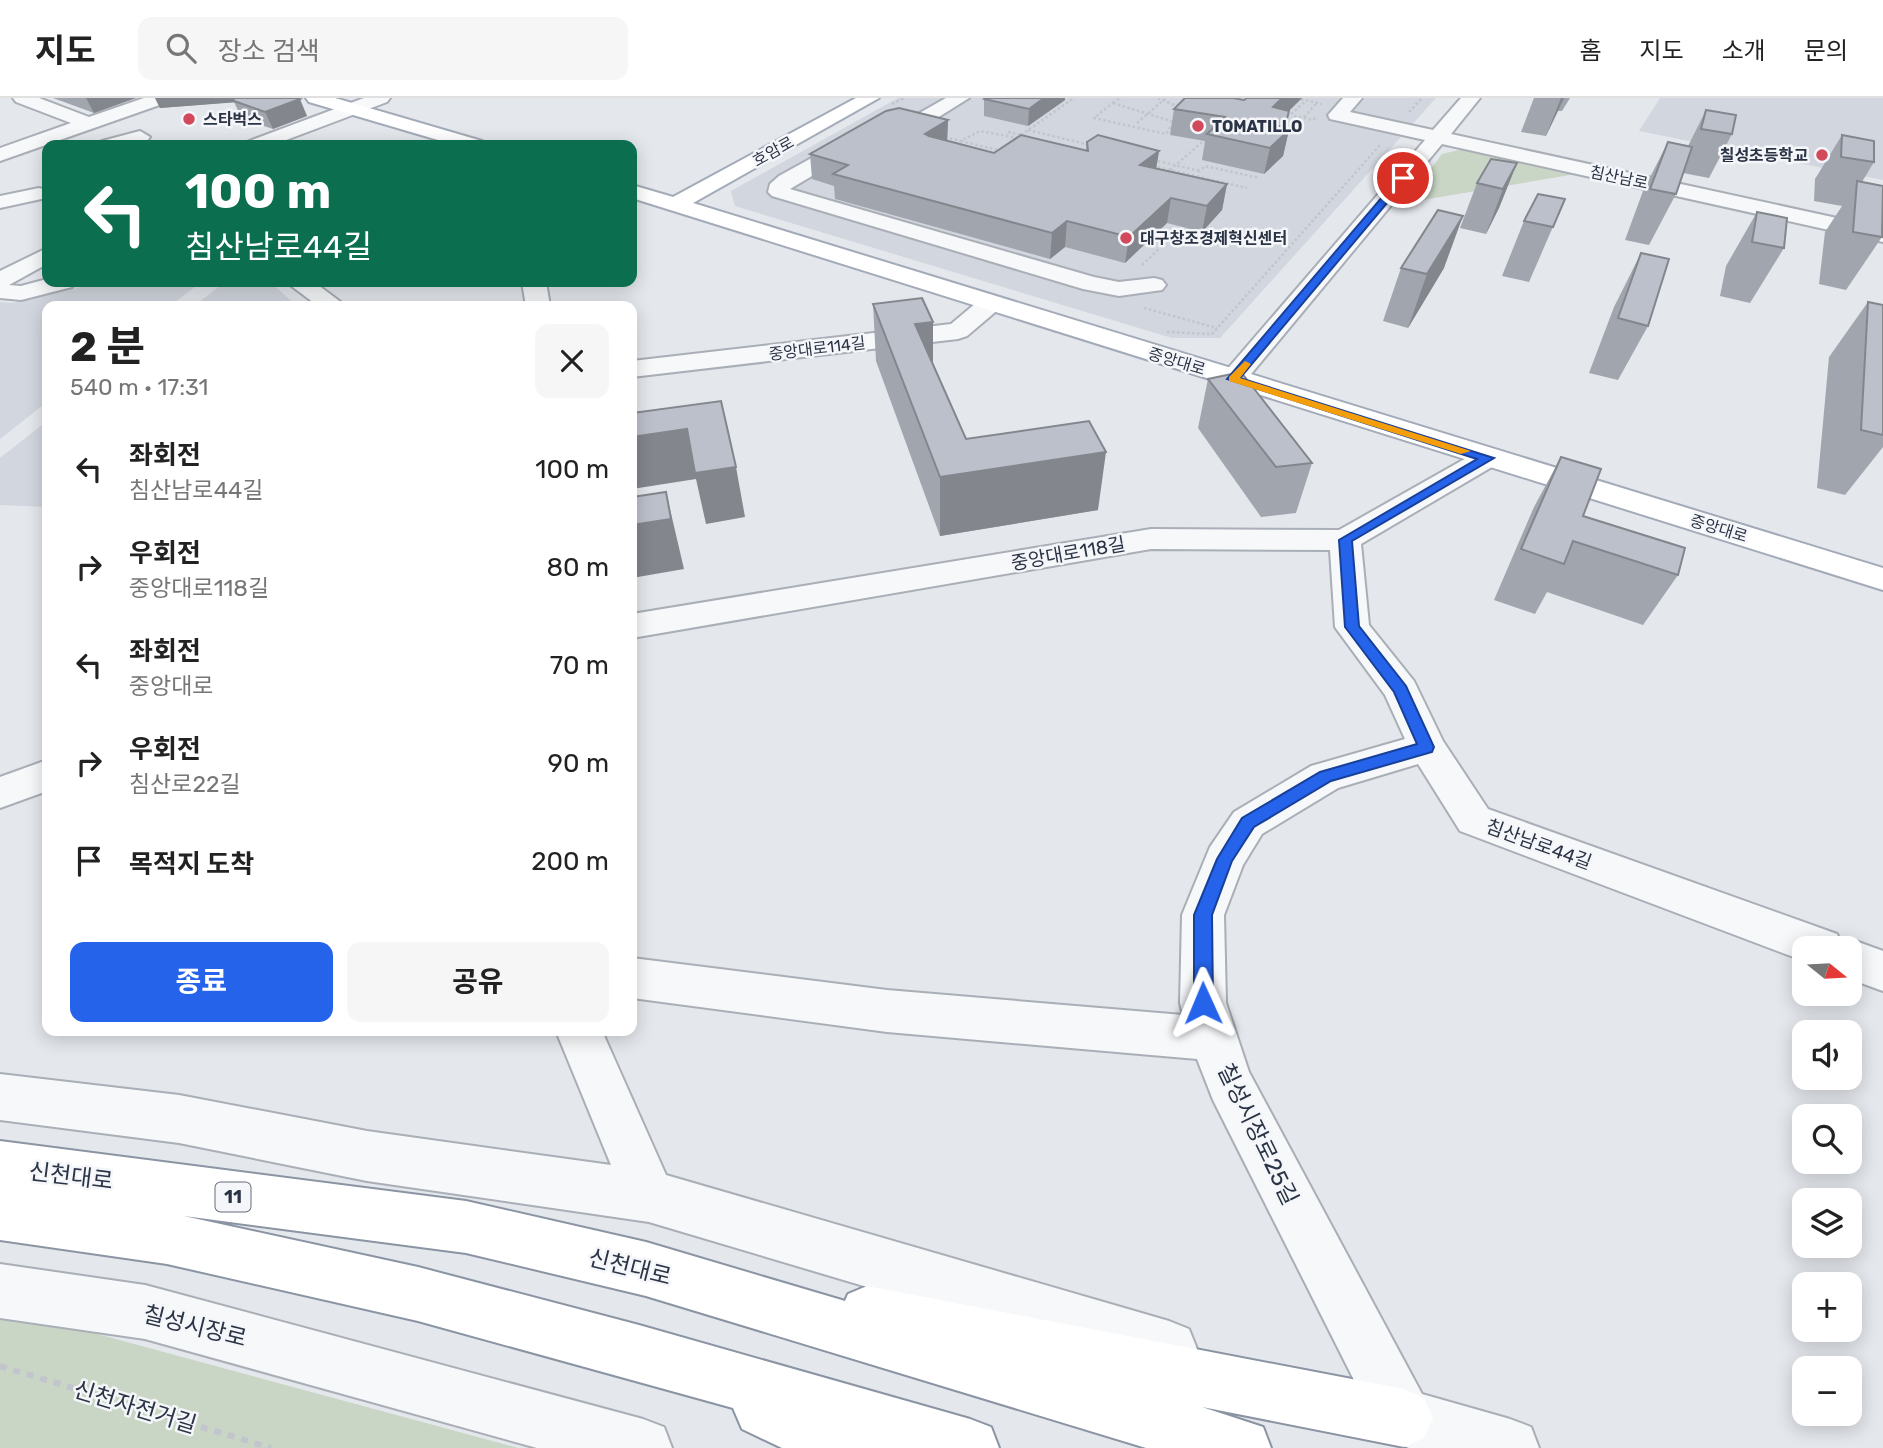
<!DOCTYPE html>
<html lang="ko">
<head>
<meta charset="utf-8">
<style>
  body { margin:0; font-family:Rubik,"Noto Sans KR",sans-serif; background:#f6f6f6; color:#222; height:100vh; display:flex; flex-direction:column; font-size:26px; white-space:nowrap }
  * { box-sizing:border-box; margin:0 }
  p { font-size:23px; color:#767676 }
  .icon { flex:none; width:38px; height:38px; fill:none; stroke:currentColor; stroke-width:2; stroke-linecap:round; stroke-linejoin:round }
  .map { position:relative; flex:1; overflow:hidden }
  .drawer { position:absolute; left:42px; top:203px; width:595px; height:735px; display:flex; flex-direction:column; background:#fff; border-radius:14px; box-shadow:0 4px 18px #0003 }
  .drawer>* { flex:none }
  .top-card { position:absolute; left:42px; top:42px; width:595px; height:147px; border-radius:14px; box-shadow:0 4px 18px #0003; background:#0b6e4f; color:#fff; overflow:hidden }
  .needle { width:46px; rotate:108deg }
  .fabs { position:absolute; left:1792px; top:838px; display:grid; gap:14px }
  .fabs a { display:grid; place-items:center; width:70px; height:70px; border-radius:14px; background:#fff; box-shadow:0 4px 18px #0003; font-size:35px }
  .pin { position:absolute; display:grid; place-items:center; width:60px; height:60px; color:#fff; margin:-30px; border:4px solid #fff; border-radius:50%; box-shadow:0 2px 7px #0007 }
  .me { position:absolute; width:77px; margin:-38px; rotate:359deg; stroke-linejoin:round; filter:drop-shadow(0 0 5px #0008) }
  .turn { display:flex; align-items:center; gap:24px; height:147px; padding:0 28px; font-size:32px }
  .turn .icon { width:91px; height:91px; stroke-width:2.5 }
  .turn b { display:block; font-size:49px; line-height:60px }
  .round { display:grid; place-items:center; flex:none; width:74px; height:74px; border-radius:14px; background:#f6f6f6 }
  .headline { display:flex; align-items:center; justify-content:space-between; height:119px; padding:0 28px }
  h1 { font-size:42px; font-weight:700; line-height:52px }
  .button { display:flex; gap:14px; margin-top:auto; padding:14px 28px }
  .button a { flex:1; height:80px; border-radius:14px; background:#2563eb; color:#fff; font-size:28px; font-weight:700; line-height:80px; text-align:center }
  .button a+a { background:#f6f6f6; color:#222 }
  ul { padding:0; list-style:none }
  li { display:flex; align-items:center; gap:21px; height:98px; padding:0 28px }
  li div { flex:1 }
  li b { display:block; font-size:26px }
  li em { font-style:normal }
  header { display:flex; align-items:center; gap:42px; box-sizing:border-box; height:98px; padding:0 35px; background:#fff; border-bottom:2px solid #e0e0e0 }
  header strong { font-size:33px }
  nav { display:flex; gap:38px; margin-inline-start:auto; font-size:24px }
  .search { width:490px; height:63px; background:#f6f6f6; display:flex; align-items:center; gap:18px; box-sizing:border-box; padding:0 24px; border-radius:14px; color:#767676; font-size:26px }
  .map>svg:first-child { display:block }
  .built { fill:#d2d6de }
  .green { fill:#c9d6c5 }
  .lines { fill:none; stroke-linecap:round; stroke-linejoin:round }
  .minor-casing { stroke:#a9aeb7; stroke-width:4 }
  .major-casing { stroke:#a3abb8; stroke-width:4 }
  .highway-casing { stroke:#8b94a3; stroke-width:4 }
  .path-far1 { stroke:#c2c5cb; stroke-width:2.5; stroke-dasharray:2.5 2.5; stroke-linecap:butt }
  .path { stroke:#c2c5cb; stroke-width:6; stroke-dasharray:7 7; stroke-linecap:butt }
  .minor { fill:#f7f8fa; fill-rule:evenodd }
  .major { fill:#fff; fill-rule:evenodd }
  .highway { fill:#fff; fill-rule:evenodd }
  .wall { fill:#a1a5ae }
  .shaded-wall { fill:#83868d }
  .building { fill:#bbc0ca; stroke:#83868d; stroke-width:2 }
  .route { fill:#2563eb; stroke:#184099; stroke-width:2 }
  .slow { fill:#f59e0b }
  .poi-dot { fill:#d1495b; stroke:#f4f6f9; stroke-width:2.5 }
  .labels { text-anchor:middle; stroke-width:5; stroke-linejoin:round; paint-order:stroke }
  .far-poi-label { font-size:16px; font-weight:bold; fill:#2b3445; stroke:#f4f6f9; text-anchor:start }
  .far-street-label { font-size:16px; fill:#2b3445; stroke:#f4f6f9 }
  .shield { fill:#f4f6f9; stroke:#676e7b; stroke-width:2 }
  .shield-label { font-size:18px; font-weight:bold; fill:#2b3445 }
  .street-label { font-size:19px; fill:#2b3445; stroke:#f4f6f9 }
  .near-street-label { font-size:23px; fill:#2b3445; stroke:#f4f6f9 }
</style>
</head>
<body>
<header>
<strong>지도</strong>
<div class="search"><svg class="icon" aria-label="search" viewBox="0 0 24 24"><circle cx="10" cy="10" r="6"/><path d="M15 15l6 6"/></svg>장소 검색</div>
<nav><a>홈</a><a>지도</a><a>소개</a><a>문의</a></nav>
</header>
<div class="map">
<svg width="1883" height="1350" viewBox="0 0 1883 1350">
  <rect width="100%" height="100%" fill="#e4e7ec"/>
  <!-- built -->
  <g class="built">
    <polygon points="898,0 1436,0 1220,240 1172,240 735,108 731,93"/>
    <polygon points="1660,0 1883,0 1883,82 1639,33"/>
    <polygon points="103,184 200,185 170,208 47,208 47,304 0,341 0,204 13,205"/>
    <polygon points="270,184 297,208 194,208 222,186"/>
    <polygon points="47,323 47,409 0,407 0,360"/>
  </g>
  <!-- green -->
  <g class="green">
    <polygon points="1476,48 1593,73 1405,105 1442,56"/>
    <polygon points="0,1216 31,1218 518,1350 0,1350"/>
  </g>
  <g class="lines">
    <defs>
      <g id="minor">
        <polygon points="13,0 39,0 89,19 144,0 171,0 168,4 0,63 0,50 71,25 16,4"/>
        <polygon points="364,0 390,0 387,4 273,47 246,47 249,43"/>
        <polygon points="946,0 969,0 929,25 886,34 790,91 1094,179 1119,184 1154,180 1162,182 1166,187 1162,192 1119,198 1083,191 772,98 768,94 770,86 779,78 873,26 916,17"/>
        <polygon points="1343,0 1362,0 1350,14 1433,32 1461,0 1480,0 1451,36 1883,130 1883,144 1442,46 1242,287 1233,289 1224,287 1220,281 1224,275 1425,42 1330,21 1328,17"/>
        <polygon points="140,33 150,39 147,43 131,47 99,47 102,43"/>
        <polygon points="39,90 46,92 46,100 0,110 0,98"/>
        <polygon points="47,150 47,166 9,187 21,188 47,181 47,184 76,184 72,189 21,202 0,200 0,173"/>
        <polygon points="286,184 314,184 346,208 318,208"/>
        <polygon points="522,184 546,184 550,208 526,208"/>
        <polygon points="991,198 1000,200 1003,205 1000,210 967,238 958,241 632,279 632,263 951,226 982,200"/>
        <polygon points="1487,351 1497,354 1502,360 1497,366 1361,446 1369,527 1414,583 1443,643 1488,711 1837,836 1841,845 1850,841 1883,853 1883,893 1850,881 1850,850 1804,850 1804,863 1460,733 1418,666 1338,690 1262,736 1243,767 1224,817 1226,905 1249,974 1422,1296 1510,1321 1531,1329 1539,1350 1409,1350 1361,1333 1352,1313 1360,1294 1213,1002 1197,961 887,934 632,900 632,860 887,892 1183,917 1180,905 1182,817 1210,749 1234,714 1311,668 1405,641 1385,597 1335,529 1330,452 1151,451 632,540 632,516 1151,431 1339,432 1477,354"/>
        <polygon points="47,662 47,693 0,710 0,679"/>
        <polygon points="556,933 602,933 666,1077 1169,1223 1189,1231 1197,1251 1189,1271 1169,1279 649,1124 367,1083 179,1045 0,1022 0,976 179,997 367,1033 611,1067"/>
        <polygon points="0,1166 145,1187 643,1321 664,1329 672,1350 537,1350 145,1241 0,1220"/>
      </g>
      <g id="major">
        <polygon points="306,0 335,0 482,43 485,47 455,47 309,4"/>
        <polygon points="856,0 879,0 693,105 1883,470 1883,492 632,100 632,87 673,99"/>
      </g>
      <polygon id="highway" points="0,1043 466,1103 646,1144 845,1203 848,1196 867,1188 1404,1291 1424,1300 1433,1320 1424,1340 1404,1349 1202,1309 1263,1329 1271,1350 1146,1350 646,1198 466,1155 184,1118 418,1169 639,1227 970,1321 991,1329 999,1350 782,1350 742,1331 733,1310 418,1223 167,1166 0,1142"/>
    </defs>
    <!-- minor casing -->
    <use href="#minor" class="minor-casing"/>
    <!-- major casing -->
    <use href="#major" class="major-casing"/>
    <!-- highway casing -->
    <use href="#highway" class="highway-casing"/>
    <!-- path-far1 -->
    <g class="path-far1">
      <polyline points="1158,0 1181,10"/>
      <polyline points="1296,0 1322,6"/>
      <polygon points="1113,5 1174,24 1166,36 1094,20"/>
      <polyline points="1113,5 1120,0"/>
      <polyline points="892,6 904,0"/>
      <polyline points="1409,14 1422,0"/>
      <polyline points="1291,16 1306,3"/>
      <polyline points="1294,18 1313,22 1316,19"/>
      <polyline points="1304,19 1317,5"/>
      <polyline points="1137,25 1166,0"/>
      <polyline points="1028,32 1090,47"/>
      <polyline points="1008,34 1021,37"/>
      <polyline points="1026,38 1021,37 1074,0"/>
      <polyline points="945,39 961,43"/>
      <polyline points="1002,53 961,43 980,33 1018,40"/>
      <polyline points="1153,62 1200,73"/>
      <polyline points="1153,68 1247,90"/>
      <polyline points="1170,72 1208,39"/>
      <polyline points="1198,74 1205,68 1259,80"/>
      <polyline points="1142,167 1180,131 1203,137"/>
      <polyline points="1144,210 1217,230"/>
      <polyline points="1167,234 1212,236 1381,46"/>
    </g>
    <!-- path -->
    <polyline class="path" points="0,1268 271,1350"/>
    <!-- minor -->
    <use href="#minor" class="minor"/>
    <!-- major -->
    <use href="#major" class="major"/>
    <!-- highway -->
    <use href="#highway" class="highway"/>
  </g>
  <!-- wall -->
  <g class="wall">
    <polygon points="53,0 136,0 94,15"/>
    <polygon points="155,0 296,0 307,18 273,31 242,21 234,4 160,10"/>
    <polygon points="985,0 1065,0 1065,2 1028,28 984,18 984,1"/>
    <polygon points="1302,0 1288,14 1285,31 1289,32 1283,58 1264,76 1202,62 1205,43 1170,37 1174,11 1244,2"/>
    <polygon points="1534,0 1570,0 1562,13 1558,13 1546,38 1521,34"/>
    <polygon points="1706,12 1732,36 1709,80 1683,75 1676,96 1649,147 1625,142 1643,93 1668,44 1688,48"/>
    <polygon points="948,22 947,43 994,55 1086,52 1087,44 1159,53 1156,71 1227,86 1222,112 1202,134 1167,125 1125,165 1065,149 1050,161 835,101 834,88 812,81 810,56"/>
    <polygon points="1842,37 1874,64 1862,84 1882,139 1846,192 1819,186 1825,134 1842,108 1814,103 1815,81"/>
    <polygon points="1517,65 1499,110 1486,136 1460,130 1477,85"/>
    <polygon points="1565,101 1529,184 1502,178 1524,123"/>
    <polygon points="1757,114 1784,150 1750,205 1720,198 1726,168"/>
    <polygon points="1641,155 1648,228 1618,282 1589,275 1614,209"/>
    <polygon points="1401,170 1444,170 1408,230 1383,223"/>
    <polygon points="1868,204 1883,207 1883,349 1845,397 1817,390 1829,259"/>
    <polygon points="873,206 933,269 966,341 1098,412 940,438 876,263"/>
    <polygon points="1208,281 1312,365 1296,415 1261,419 1198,330"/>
    <polygon points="1561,359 1583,418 1678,477 1643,527 1547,494 1535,516 1494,502 1534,409"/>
  </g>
  <!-- shaded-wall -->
  <g class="shaded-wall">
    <polygon points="86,0 136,0 94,15"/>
    <polygon points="155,0 237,0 239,4 160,10"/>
    <polygon points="1044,0 1065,0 1065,2 1028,28 1029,11"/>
    <polygon points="1282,0 1302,0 1274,27 1273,9"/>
    <polygon points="1561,0 1564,0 1546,38"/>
    <polygon points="300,1 307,18 273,31 265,14"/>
    <polygon points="948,22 947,46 925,60 925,36"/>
    <polygon points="1289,32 1283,58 1264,76 1270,50"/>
    <polygon points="1159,53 1155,77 1140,67"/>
    <polygon points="1517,65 1499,110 1486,136 1503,91"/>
    <polygon points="1227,86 1222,112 1202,134 1207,108"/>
    <polygon points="1171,100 1167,125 1125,165 1129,139"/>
    <polygon points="1463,118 1444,170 1408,230 1427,176"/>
    <polygon points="1067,123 1065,149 1050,161 1052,135"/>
    <polygon points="933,224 933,281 915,226"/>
    <polygon points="687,331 736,369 745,419 706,426 696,381 632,391 632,339"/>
    <polygon points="1106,354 1098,412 940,438 940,379"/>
    <polygon points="666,394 684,471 632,480 632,427"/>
  </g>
  <!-- building -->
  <g class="building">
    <polygon points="233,0 296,0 300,1 265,14 234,3"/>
    <polygon points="985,0 1044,0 1029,11 984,1"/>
    <polygon points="1185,0 1233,0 1244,2 1247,0 1282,0 1273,9 1289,13 1285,29 1256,25 1289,32 1270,50 1207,36 1225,19 1174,11"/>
    <polygon points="899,10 948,22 925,36 929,38 994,55 1021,37 1088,53 1087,44 1098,37 1159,53 1140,67 1227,86 1207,108 1171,100 1129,139 1067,123 1052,135 833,76 848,67 810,56 886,13"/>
    <polygon points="1706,12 1736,17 1732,36 1701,31"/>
    <polygon points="1842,37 1874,43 1874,64 1841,59"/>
    <polygon points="1668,44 1692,49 1676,96 1650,91"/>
    <polygon points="1491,61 1517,65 1503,91 1477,85"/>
    <polygon points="1857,83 1883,88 1882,139 1853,134"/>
    <polygon points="1538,96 1565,101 1553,129 1524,123"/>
    <polygon points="1438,112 1463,118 1427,176 1401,170"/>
    <polygon points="1757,114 1787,120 1784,150 1752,144"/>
    <polygon points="1641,155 1669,161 1648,228 1618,220"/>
    <polygon points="922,200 933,224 915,226 966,341 1089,323 1106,354 940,379 873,206"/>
    <polygon points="1868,204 1883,207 1883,337 1861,332"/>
    <polygon points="1241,274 1312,365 1276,369 1208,281"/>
    <polygon points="721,303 736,369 695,375 687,331 632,339 632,315"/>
    <polygon points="1561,359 1601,371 1583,418 1685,450 1678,477 1573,443 1564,466 1521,451"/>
    <polygon points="666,394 671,421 632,427 632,399"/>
  </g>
  <!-- route -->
  <polygon class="route" points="1400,78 1408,80 1240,280 1494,360 1352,443 1359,528 1406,588 1434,649 1432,654 1331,683 1254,729 1232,763 1212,817 1213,905 1210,911 1203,914 1197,911 1194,905 1194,817 1217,761 1242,720 1320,674 1417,646 1394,594 1345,529 1339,442 1477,361 1227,281"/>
  <!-- slow -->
  <polygon class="slow" points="1245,263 1251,266 1240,280 1471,353 1461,356 1229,283 1229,279"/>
  <!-- markers -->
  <g class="poi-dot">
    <circle cx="189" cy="21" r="7"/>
    <circle cx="1198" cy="28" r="7"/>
    <circle cx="1822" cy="57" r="7"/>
    <circle cx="1126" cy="140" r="7"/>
  </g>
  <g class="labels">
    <!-- far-poi labels -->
    <g class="far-poi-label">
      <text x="203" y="27">스타벅스</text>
      <text x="1212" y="34">TOMATILLO</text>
      <text x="1808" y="63" text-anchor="end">칠성초등학교</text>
      <text x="1140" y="146">대구창조경제혁신센터</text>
    </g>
    <!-- far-street labels -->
    <g class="far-street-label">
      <text transform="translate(773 53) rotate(-29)" y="6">호암로</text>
      <text transform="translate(1619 79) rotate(12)" y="6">침산남로</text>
      <text transform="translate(817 250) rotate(-7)" y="6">중앙대로114길</text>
      <text transform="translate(1177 263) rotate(17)" y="6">중앙대로</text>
      <text transform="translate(1719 430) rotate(17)" y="6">중앙대로</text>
    </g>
    <!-- shield labels -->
    <rect class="shield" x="215.5" y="1084.5" width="35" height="29" rx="5"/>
    <g class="shield-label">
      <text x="233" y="1105">11</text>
    </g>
    <!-- street labels -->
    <g class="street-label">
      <text transform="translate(1068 455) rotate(-10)" y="7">중앙대로118길</text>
      <text transform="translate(1539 746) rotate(20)" y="7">침산남로44길</text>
    </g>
    <!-- near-street labels -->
    <g class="near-street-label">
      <text transform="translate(1258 1036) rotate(64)" y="8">칠성시장로25길</text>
      <text transform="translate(71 1078) rotate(7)" y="8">신천대로</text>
      <text transform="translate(630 1169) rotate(14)" y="8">신천대로</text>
      <text transform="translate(195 1228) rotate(14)" y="8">칠성시장로</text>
      <text transform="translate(135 1309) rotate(17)" y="8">신천자전거길</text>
    </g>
  </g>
</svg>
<div class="fabs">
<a><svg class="needle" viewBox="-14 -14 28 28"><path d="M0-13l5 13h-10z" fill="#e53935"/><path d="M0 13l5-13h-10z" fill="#767676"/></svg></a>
<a><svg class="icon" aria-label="sound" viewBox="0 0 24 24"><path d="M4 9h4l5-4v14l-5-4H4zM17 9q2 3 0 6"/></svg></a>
<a><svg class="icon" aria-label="search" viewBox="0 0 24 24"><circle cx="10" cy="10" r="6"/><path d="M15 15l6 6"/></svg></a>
<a><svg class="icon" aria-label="layers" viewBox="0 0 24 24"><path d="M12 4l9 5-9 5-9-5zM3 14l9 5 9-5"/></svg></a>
<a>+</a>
<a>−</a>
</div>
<div class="pin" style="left:1403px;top:80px;background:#d93025"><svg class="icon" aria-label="arrive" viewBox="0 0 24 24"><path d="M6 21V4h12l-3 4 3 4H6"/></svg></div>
<svg class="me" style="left:1203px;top:905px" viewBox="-20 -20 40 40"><path d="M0-17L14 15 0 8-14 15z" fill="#2563eb" stroke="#fff" stroke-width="4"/></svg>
<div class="top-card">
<div class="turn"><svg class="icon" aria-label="left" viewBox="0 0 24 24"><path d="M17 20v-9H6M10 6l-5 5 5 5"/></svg><div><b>100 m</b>침산남로44길</div></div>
</div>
<section class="drawer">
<div class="headline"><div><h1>2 분</h1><p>540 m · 17:31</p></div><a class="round"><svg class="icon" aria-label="close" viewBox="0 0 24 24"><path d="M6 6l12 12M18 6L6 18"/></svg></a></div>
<ul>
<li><svg class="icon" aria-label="left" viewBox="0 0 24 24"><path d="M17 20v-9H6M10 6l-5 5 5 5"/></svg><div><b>좌회전</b><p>침산남로44길</p></div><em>100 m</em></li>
<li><svg class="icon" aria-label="right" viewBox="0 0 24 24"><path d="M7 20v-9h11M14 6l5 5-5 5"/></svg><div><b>우회전</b><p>중앙대로118길</p></div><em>80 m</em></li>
<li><svg class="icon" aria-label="left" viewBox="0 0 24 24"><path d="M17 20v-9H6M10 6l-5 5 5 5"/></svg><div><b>좌회전</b><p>중앙대로</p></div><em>70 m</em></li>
<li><svg class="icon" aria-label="right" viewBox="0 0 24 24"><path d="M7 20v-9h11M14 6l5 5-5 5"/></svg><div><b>우회전</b><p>침산로22길</p></div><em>90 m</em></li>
<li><svg class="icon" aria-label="arrive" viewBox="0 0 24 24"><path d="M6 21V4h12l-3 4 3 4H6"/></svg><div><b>목적지 도착</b></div><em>200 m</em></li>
</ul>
<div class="button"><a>종료</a><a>공유</a></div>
</section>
</div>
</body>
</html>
